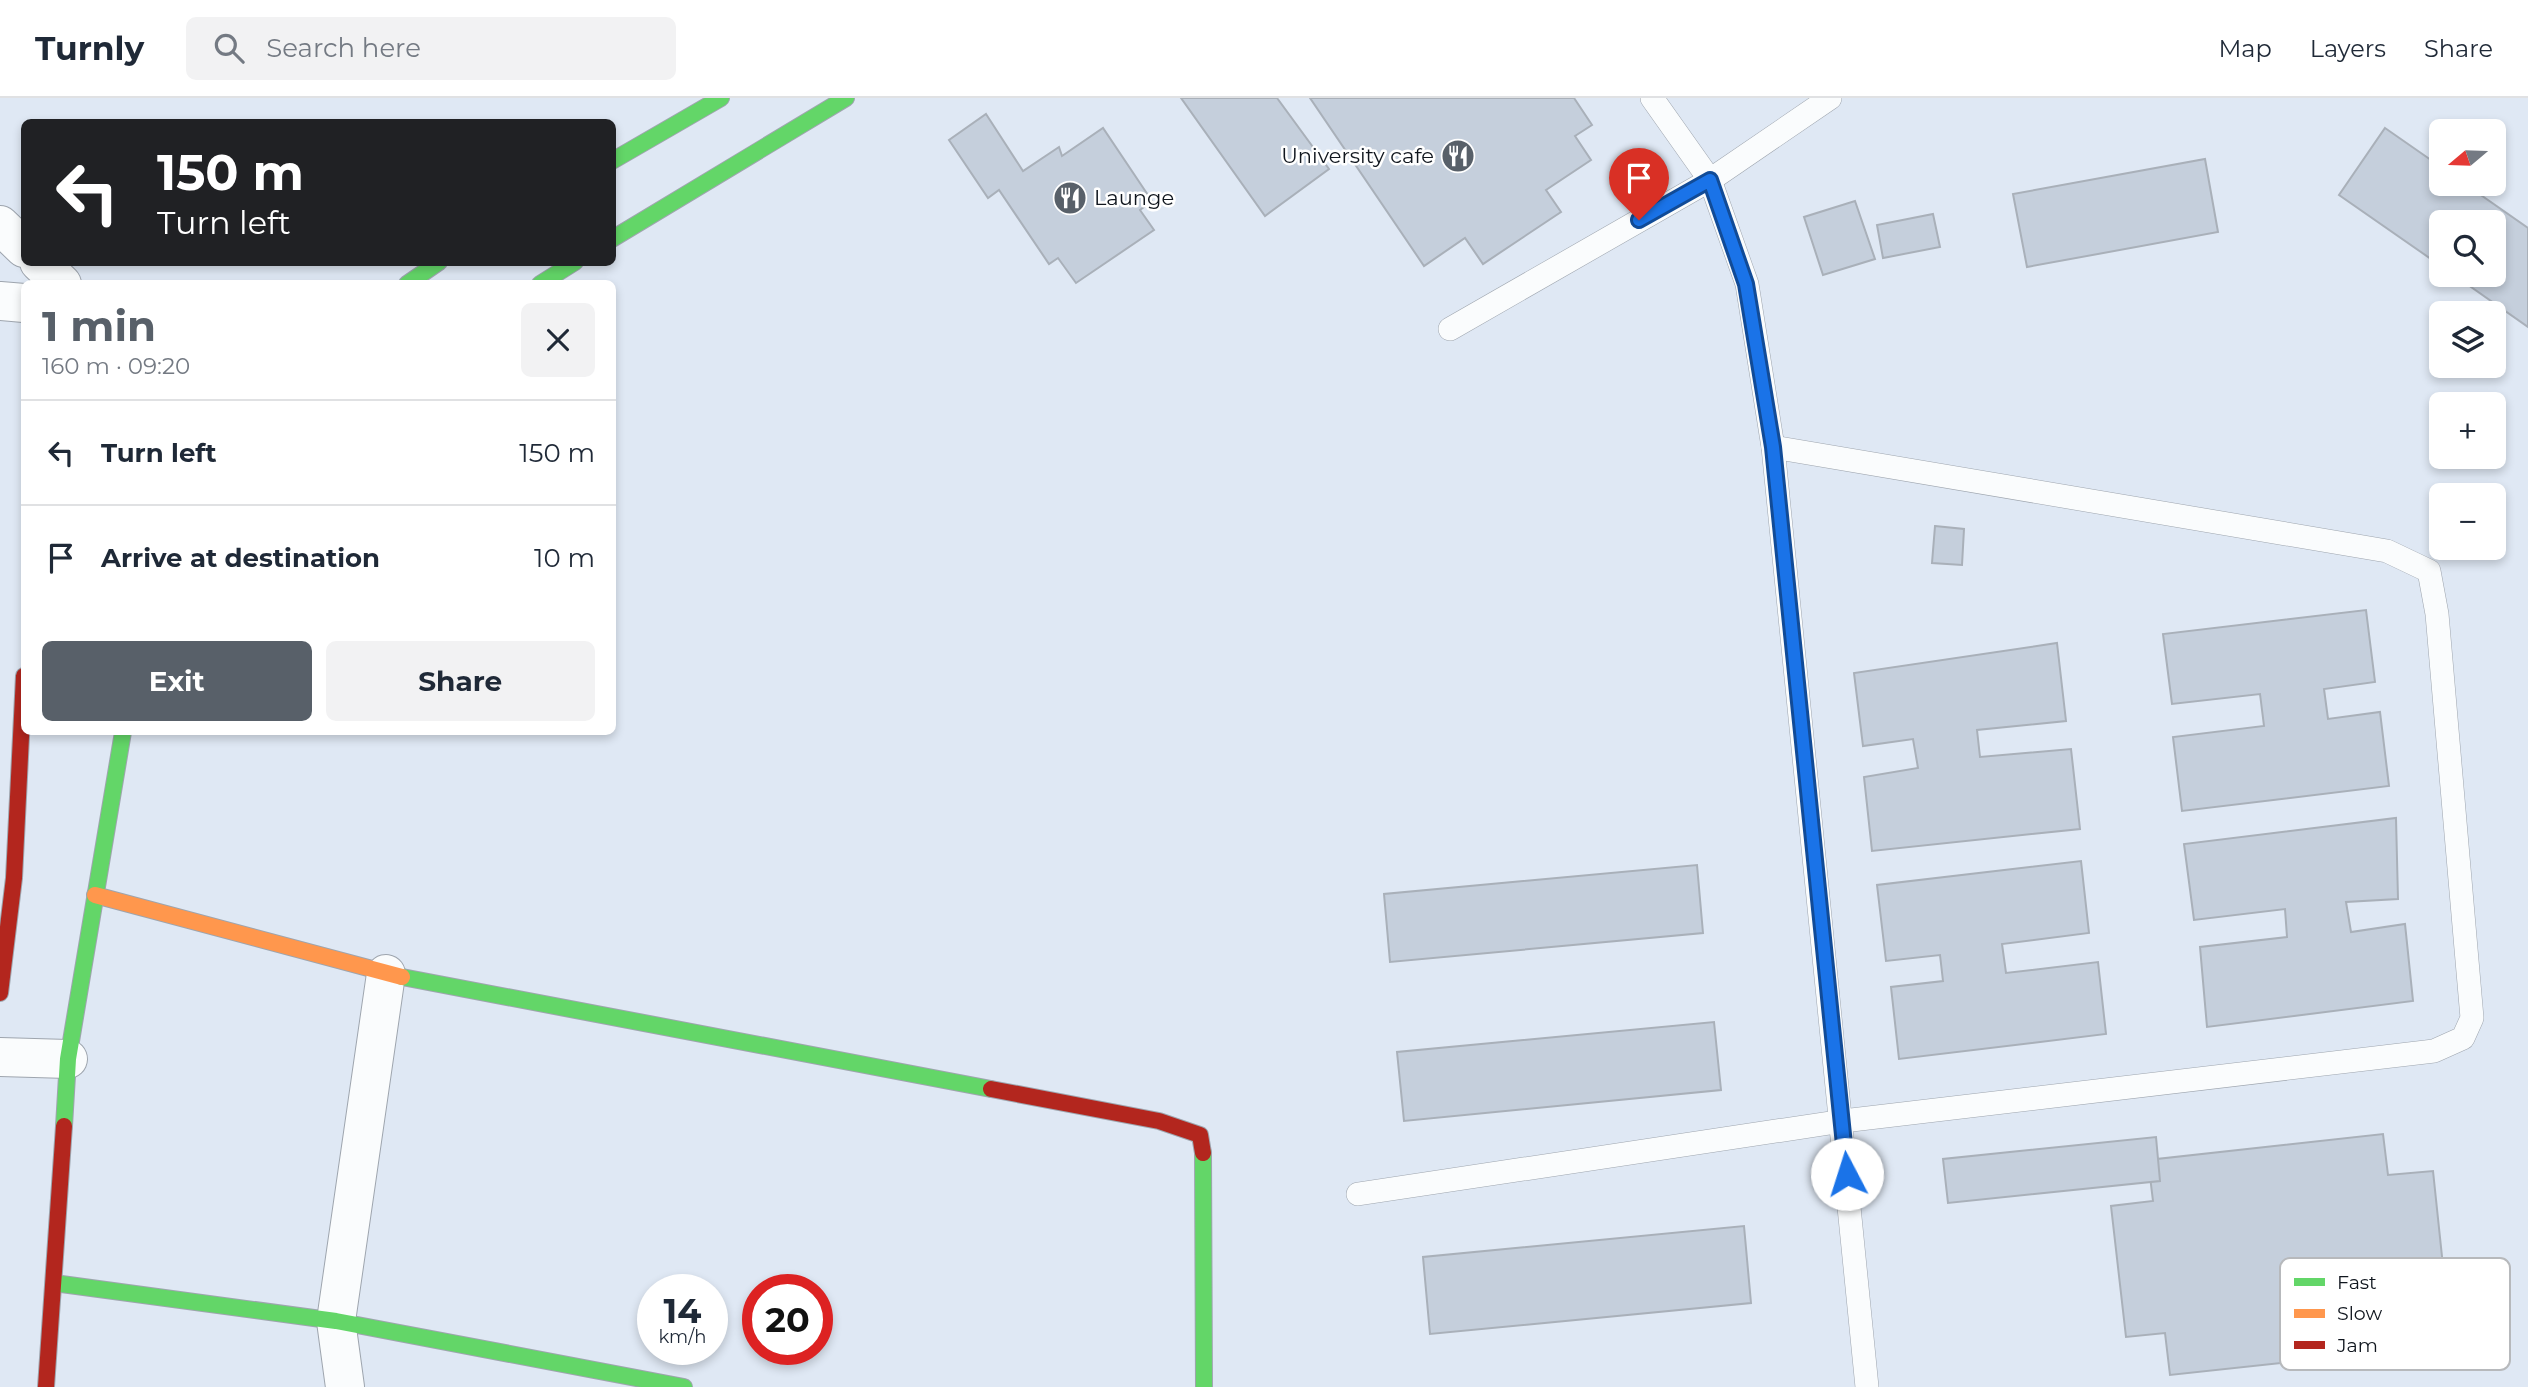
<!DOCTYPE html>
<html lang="en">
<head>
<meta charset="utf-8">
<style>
  body { margin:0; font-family:Montserrat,sans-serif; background:#f2f2f3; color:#1f2937; height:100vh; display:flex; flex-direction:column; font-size:26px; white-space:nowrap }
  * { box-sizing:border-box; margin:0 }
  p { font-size:23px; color:#747a83 }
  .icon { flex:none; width:38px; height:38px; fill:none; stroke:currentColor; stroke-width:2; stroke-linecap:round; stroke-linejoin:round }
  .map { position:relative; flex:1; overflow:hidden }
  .side { position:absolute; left:21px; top:182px; width:595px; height:455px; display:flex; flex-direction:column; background:#fff; border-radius:10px; box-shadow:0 4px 10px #0003 }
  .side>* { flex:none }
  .hud { position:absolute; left:21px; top:21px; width:595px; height:147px; border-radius:10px; box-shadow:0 4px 10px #0003; background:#202124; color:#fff; overflow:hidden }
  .needle { width:46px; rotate:251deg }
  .fabs { position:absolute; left:2429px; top:21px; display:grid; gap:14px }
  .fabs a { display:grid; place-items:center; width:77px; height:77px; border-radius:10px; background:#fff; box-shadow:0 4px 10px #0003; font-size:35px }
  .speed { position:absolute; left:637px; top:1176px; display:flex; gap:14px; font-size:35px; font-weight:700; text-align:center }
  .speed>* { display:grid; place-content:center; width:91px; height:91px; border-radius:50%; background:#fff; box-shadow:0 4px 10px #0003; line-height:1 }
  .speed small { font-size:18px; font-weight:400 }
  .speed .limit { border:10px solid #d22; background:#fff; color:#111 }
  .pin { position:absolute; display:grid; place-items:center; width:60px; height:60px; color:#fff; margin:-72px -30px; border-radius:50% 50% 50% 0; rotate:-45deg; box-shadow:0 0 7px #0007 }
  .pin .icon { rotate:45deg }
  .me { position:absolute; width:77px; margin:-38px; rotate:355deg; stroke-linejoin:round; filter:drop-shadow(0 0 5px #0008) }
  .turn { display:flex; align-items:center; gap:24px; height:147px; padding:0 21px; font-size:32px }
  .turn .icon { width:91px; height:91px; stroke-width:2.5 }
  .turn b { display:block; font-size:49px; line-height:60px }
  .round { display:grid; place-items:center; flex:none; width:74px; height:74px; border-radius:10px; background:#f2f2f3 }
  .head { display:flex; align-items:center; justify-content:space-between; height:119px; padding:0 21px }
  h1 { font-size:42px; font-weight:700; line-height:52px; color:#586069 }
  .primary-button { display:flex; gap:14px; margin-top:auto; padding:14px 21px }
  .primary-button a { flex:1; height:80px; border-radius:10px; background:#586069; color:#fff; font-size:28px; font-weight:700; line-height:80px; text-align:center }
  .primary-button a+a { background:#f2f2f3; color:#1f2937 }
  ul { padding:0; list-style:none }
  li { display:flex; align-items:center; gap:21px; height:105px; padding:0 21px; border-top:2px solid #e0e1e3 }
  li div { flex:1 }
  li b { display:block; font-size:26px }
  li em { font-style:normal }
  header { display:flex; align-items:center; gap:42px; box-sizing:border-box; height:98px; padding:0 35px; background:#fff; border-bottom:2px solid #e0e1e3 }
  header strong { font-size:33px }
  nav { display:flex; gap:38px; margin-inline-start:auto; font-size:24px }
  .search { width:490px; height:63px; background:#f2f2f3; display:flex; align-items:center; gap:18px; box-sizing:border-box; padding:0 24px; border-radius:10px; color:#747a83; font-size:26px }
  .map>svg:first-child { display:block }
  .building { fill:#c5cfdc; stroke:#a9b0b9; stroke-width:2 }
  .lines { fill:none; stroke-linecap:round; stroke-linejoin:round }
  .lane-casing { stroke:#9ea5ae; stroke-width:24 }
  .street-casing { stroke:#9ea5ae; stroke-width:40 }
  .fast-casing { stroke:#9ea5ae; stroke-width:18 }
  .slow-casing { stroke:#9ea5ae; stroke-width:18 }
  .jam-casing { stroke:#9ea5ae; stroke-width:18 }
  .lane { stroke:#fafcfd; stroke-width:23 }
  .street { stroke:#fafcfd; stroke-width:38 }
  .fast { stroke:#63d668; stroke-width:16 }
  .slow { stroke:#ff974d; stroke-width:16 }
  .jam { stroke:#b3261e; stroke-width:16 }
  .route-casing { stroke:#114b97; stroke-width:18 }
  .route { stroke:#1a73e8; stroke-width:12 }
  .labels { text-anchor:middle; stroke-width:5; stroke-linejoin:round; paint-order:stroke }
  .poi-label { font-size:21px; fill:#10161e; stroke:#fff; text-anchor:end }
  .key { fill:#fff; stroke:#b7b9bc; stroke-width:2 }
  .key-label { font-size:19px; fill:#10161e }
</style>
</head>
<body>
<header>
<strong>Turnly</strong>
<div class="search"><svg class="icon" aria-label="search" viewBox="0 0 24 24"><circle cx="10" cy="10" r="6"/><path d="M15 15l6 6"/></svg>Search here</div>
<nav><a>Map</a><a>Layers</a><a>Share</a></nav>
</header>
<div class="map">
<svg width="2528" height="1289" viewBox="0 0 2528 1289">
  <rect width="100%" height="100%" fill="#dfe8f4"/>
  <!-- building -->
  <g class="building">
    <polygon points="1181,0 1277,0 1329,71 1265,118"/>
    <polygon points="1310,0 1574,0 1592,27 1575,38 1591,62 1546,92 1561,114 1483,166 1465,140 1424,168"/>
    <polygon points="986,16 1023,73 1059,49 1062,58 1103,30 1152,103 1140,112 1154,132 1076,185 1058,160 1049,166 999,92 988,100 949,42"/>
    <polygon points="2385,30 2441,69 2441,86 2465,86 2528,130 2528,229 2454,177 2494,177 2494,124 2441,124 2441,168 2339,97"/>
    <polygon points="2205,61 2218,134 2027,169 2013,96"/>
    <polygon points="1855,103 1875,161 1823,177 1804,119"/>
    <polygon points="1933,116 1940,149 1883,160 1877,127"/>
    <polygon points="1935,428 1964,431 1962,467 1932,465"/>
    <polygon points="2366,512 2375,584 2324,591 2328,621 2380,614 2389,688 2182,713 2173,639 2264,628 2260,596 2172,606 2163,536"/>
    <polygon points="2057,545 2066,623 1977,632 1980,659 2071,651 2080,731 1872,753 1864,679 1918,670 1913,641 1863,648 1854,575"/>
    <polygon points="2396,720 2398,801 2346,804 2351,834 2405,826 2413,903 2207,929 2200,849 2287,839 2285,811 2194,822 2184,746"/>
    <polygon points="2081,763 2089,835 2002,846 2006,875 2098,864 2106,936 1899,961 1891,889 1943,883 1940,857 1886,863 1877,787"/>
    <polygon points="1697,767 1703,835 1390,864 1384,796"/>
    <polygon points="1714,924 1721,992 1404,1023 1397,954"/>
    <polygon points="2383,1036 2388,1077 2433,1073 2447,1206 2406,1210 2411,1251 2170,1277 2165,1235 2126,1239 2111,1108 2153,1103 2148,1062"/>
    <polygon points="2156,1039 2160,1083 1948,1105 1943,1061"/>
    <polygon points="1744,1128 1751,1205 1430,1236 1423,1159"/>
  </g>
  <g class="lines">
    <defs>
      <g id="lane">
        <polyline points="1652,0 1710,82 1747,186 1773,349 1867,1289"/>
        <polyline points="1450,231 1710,82 1830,0"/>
        <polyline points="1358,1096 1843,1023 2434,953 2463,940 2472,920 2437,516 2429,473 2387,453 1773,349"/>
      </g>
      <g id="street">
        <polyline points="0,127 24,150"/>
        <polyline points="39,164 62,186"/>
        <polyline points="0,203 24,205"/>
        <polyline points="0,959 68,961"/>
        <polyline points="345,1289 336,1223 386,876"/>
      </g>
      <g id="fast">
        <polyline points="612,63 721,0"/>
        <polyline points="612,141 846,0"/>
        <polyline points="407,186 439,164"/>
        <polyline points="540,186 575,164"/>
        <polyline points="402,879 991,991"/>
        <polyline points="64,1028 68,961 123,634"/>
        <polyline points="1203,1055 1204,1289"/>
        <polyline points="54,1185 336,1223 684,1289"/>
      </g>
      <polyline id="slow" points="95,797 402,879"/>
      <g id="jam">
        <polyline points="0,895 14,780 24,578"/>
        <polyline points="991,991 1159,1023 1200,1037 1203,1055"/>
        <polyline points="46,1289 64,1028"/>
      </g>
    </defs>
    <!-- lane casing -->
    <use href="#lane" class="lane-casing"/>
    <!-- street casing -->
    <use href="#street" class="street-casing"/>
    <!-- fast casing -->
    <use href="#fast" class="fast-casing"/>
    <!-- slow casing -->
    <use href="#slow" class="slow-casing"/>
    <!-- jam casing -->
    <use href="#jam" class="jam-casing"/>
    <!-- lane -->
    <use href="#lane" class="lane"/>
    <!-- street -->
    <use href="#street" class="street"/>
    <!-- fast -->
    <use href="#fast" class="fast"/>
    <!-- slow -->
    <use href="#slow" class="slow"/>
    <!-- jam -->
    <use href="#jam" class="jam"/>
  </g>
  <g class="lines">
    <defs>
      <polyline id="route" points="1639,122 1710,82 1746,186 1773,349 1847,1076"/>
    </defs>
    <!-- route casing -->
    <use href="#route" class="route-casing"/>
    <!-- route -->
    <use href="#route" class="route"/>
  </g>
  <!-- icons -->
  <defs>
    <symbol id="restaurant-disc" viewBox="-11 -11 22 22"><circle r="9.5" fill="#586069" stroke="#fff"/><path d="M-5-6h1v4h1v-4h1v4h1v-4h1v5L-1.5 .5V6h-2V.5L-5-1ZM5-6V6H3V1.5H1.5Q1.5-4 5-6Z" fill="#fff"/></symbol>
  </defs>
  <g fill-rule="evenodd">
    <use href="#restaurant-disc" x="1439" y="39" width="38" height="38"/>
    <use href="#restaurant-disc" x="1051" y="81" width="38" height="38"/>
  </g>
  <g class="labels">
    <!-- poi labels -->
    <g class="poi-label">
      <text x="1434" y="65">University cafe</text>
      <text x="1094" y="107" text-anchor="start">Launge</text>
    </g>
  </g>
  <!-- legend -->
  <rect x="2280" y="1160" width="230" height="112" rx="10" class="key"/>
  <rect x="2294" y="1180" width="31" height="8" fill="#63d668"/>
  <rect x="2294" y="1211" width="31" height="9" fill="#ff974d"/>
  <rect x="2294" y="1243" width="31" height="8" fill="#b3261e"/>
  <g class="key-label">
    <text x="2337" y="1191">Fast</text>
    <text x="2337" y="1222">Slow</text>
    <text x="2337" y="1254">Jam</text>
  </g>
</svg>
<div class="fabs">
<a><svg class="needle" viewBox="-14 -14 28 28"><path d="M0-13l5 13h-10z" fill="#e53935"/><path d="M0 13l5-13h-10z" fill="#747a83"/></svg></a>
<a><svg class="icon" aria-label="search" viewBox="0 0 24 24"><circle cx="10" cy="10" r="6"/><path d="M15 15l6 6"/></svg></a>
<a><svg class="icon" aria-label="layers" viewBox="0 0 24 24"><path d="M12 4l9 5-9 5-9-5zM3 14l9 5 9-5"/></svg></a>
<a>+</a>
<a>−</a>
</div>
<div class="speed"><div>14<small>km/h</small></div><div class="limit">20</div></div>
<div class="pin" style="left:1639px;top:122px;background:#d93025"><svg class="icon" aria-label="arrive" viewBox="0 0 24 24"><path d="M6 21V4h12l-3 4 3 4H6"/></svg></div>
<svg class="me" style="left:1847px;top:1076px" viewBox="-20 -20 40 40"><circle r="19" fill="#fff"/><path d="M0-13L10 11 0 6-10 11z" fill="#1a73e8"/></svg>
<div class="hud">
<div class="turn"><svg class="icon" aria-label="left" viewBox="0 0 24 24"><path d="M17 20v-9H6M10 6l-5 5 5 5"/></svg><div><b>150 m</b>Turn left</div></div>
</div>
<section class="side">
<div class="head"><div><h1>1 min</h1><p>160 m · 09:20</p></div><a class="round"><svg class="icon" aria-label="close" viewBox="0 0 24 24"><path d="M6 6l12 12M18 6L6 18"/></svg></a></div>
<ul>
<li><svg class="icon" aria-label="left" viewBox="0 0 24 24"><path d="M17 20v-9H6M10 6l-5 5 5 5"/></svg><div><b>Turn left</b></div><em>150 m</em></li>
<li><svg class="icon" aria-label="arrive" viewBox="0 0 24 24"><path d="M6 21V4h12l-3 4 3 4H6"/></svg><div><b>Arrive at destination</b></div><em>10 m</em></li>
</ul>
<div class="primary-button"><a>Exit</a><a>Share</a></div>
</section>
</div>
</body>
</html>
